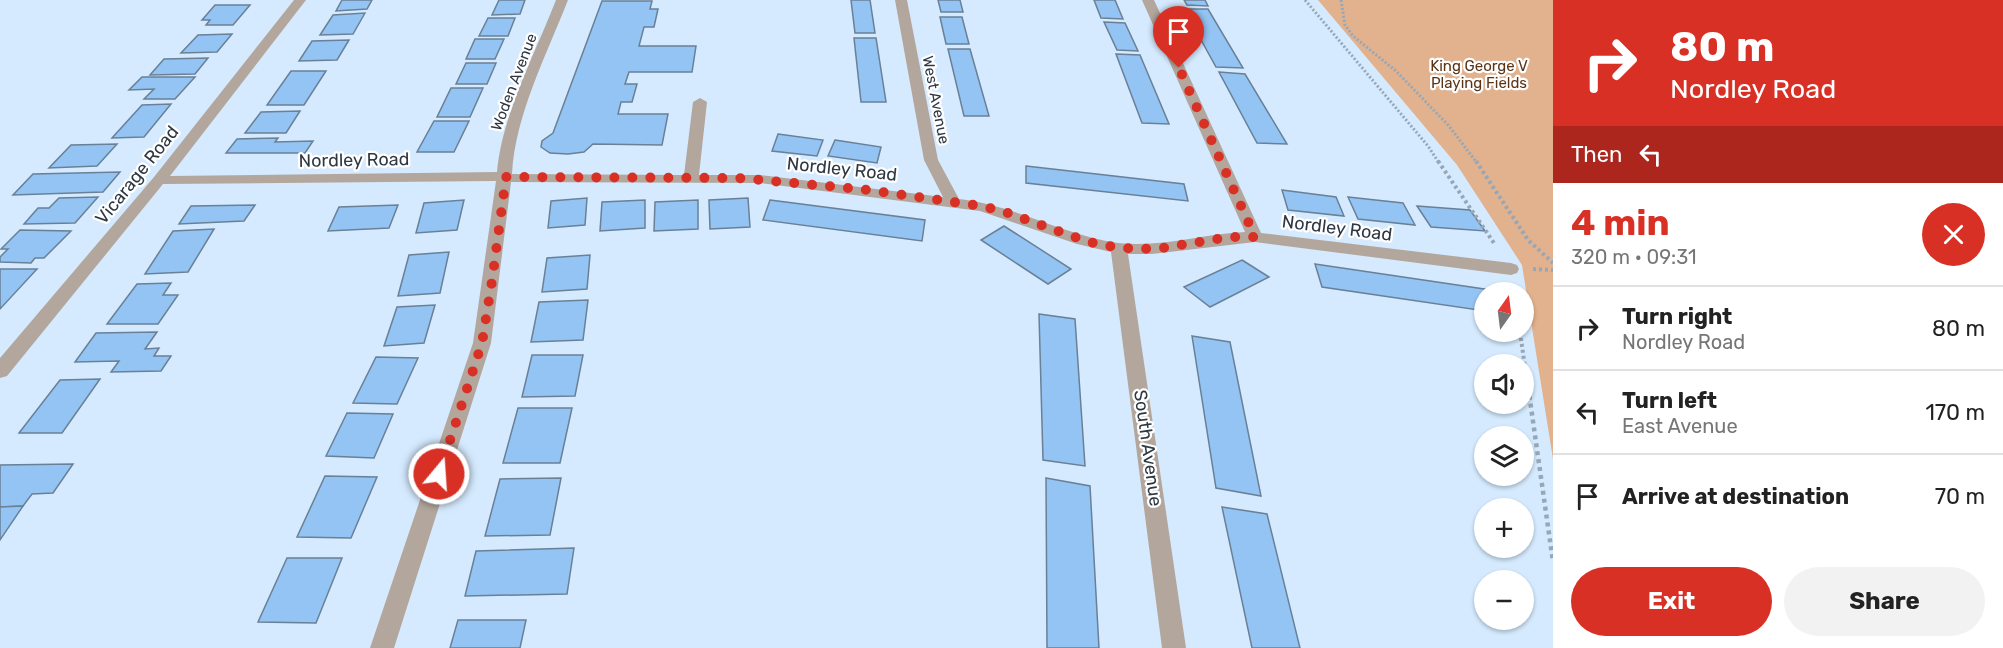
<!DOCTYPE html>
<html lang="en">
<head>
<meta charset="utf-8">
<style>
  body { margin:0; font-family:Rubik,sans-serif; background:#f2f2f2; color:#222; height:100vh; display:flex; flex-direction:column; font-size:22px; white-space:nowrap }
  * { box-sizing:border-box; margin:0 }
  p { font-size:20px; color:#767676 }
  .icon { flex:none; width:33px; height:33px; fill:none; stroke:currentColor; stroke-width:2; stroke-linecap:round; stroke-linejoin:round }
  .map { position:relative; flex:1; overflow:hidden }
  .panel { display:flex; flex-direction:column; background:#fff; width:450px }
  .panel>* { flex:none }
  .guide { background:#d93025; color:#fff; overflow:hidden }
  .needle { width:39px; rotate:14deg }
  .buttons { position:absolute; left:1474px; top:282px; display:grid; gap:12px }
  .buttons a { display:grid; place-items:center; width:60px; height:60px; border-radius:50%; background:#fff; box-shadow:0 2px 4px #0004; font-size:30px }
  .pin { position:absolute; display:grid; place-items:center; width:51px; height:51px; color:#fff; margin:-62px -26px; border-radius:50% 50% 50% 0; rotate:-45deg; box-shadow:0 0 6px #0007 }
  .pin .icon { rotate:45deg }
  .me { position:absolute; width:66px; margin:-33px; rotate:18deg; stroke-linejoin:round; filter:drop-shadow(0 0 4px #0008) }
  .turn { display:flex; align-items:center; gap:21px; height:126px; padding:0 18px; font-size:27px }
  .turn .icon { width:78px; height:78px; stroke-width:2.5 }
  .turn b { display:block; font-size:42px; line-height:51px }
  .then { display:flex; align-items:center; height:57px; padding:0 18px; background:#0003; gap:12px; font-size:22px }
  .round { display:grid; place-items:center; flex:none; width:63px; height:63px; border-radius:32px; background:#f2f2f2 }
  .head { display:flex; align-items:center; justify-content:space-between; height:102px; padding:0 18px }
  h1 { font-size:36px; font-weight:700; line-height:45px; color:#d93025 }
  .button { display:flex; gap:12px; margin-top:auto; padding:12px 18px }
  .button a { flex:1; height:69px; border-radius:36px; background:#d93025; color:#fff; font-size:24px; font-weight:700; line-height:69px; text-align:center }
  .button a+a { background:#f2f2f2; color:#222 }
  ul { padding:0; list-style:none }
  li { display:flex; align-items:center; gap:18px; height:84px; padding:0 18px; border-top:2px solid #e0e0e0 }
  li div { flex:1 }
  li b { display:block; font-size:22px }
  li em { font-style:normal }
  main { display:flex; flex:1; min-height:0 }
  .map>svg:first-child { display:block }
  .green { fill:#e2b18d }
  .building { fill:#93c4f4; stroke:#698096; stroke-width:1.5 }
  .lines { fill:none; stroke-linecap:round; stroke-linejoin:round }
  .path-far2 { stroke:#96a7b7; stroke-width:3; stroke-dasharray:2 2; stroke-linecap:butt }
  .path-far1 { stroke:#96a7b7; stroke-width:4; stroke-dasharray:3 3; stroke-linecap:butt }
  .path { stroke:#96a7b7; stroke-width:4.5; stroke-dasharray:4 4; stroke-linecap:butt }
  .minor { fill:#b3a69d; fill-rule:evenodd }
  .route { stroke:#d93025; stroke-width:10; stroke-dasharray:0 18 }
  .labels { text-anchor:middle; stroke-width:4.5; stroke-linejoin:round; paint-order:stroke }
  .far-park-label { font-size:15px; fill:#5a3416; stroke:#fff }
  .far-street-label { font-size:15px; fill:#2e3842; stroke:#fff }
  .street-label { font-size:18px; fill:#2e3842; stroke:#fff }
</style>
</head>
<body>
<main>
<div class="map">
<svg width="1553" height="648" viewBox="0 0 1553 648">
  <rect width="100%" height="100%" fill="#d5eafe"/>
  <!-- green -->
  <polygon class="green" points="1318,0 1553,0 1553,459 1522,265 1457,165"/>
  <!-- building -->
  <g class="building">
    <polygon points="342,0 372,0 367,9 336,11"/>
    <polygon points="499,0 525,0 520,14 492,15"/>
    <polygon points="851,0 870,0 875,33 855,33"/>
    <polygon points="938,0 960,0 963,12 941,12"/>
    <polygon points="1094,0 1115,0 1123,19 1101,18"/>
    <polygon points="1184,0 1205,0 1208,6 1187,5"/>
    <polygon points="602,1 652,1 650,9 658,9 654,27 644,27 639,46 696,46 692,72 629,72 625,84 637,84 632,102 621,102 618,114 668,114 662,145 593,144 584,152 568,154 550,153 541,147 542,141 553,133"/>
    <polygon points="215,5 250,5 233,25 206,25 210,20 202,20"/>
    <polygon points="1184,9 1208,9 1243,68 1216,67"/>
    <polygon points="365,13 353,34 320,35 333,15"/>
    <polygon points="940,17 962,17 969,44 946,44"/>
    <polygon points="488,18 515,18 508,36 479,36"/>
    <polygon points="1104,22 1125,23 1138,51 1117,50"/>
    <polygon points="232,34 217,52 181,53 198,35"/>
    <polygon points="854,38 876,38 886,102 861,102"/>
    <polygon points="475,39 504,39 495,59 466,59"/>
    <polygon points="349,40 337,60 299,61 312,41"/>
    <polygon points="948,49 970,49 989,116 964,116"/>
    <polygon points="1116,54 1140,55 1169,124 1142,123"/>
    <polygon points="208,58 195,74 150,75 164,59"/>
    <polygon points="466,63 496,63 487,84 456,84"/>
    <polygon points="291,71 326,71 304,105 267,105"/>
    <polygon points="1219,72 1245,74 1287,144 1257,143"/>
    <polygon points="142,77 195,77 175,99 144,99 154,89 129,90"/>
    <polygon points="451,88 483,88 470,117 437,117"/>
    <polygon points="171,104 144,137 112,138 142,105"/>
    <polygon points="300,111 286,133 245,133 261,112"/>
    <polygon points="434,121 469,121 454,152 417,152"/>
    <polygon points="778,134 823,140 817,156 772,151"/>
    <polygon points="278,138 275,142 313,141 305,153 226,153 237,139"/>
    <polygon points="835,140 881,147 877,163 828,156"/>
    <polygon points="117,144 97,166 49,168 71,145"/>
    <polygon points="1026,166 1184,184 1188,201 1026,183"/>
    <polygon points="120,172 103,192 13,195 33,174"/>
    <polygon points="1282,190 1336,197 1344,216 1288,210"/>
    <polygon points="98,197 75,223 24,224 38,208 49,208 59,198"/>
    <polygon points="1348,197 1403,203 1415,225 1358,219"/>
    <polygon points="587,198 585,225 548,228 551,201"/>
    <polygon points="748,198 750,227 710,229 709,200"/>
    <polygon points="464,200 457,230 416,233 424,203"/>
    <polygon points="645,200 645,228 600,231 602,202"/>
    <polygon points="698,200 698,229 654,231 655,202"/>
    <polygon points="770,200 925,220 922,241 763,220"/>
    <polygon points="255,205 244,221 179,224 191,206"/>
    <polygon points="398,205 389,228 328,231 339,207"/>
    <polygon points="1417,206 1470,210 1485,231 1431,227"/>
    <polygon points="1004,226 1071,269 1048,284 981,240"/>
    <polygon points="214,229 188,272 145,274 173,231"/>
    <polygon points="20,230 71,231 44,258 35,258 31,263 0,262 0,257 8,249 1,249"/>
    <polygon points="449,252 440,293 398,296 409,255"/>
    <polygon points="590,255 587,289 542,292 547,258"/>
    <polygon points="1242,260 1269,277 1210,307 1184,287"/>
    <polygon points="1315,264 1491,290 1493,292 1485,292 1485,311 1322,287"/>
    <polygon points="0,269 37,269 0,309"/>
    <polygon points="171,283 163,295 178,295 158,324 107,324 137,284"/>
    <polygon points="588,300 583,340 531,342 539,302"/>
    <polygon points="435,305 424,343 384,346 397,307"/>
    <polygon points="1039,314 1075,319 1085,466 1043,460"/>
    <polygon points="157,332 145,349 159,348 154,356 171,356 161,371 111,372 119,361 75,362 96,333"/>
    <polygon points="1192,336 1230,342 1261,496 1216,488"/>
    <polygon points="532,355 583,355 575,396 522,397"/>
    <polygon points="376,357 418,358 397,404 353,403"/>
    <polygon points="100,379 62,433 19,433 60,380"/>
    <polygon points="518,408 572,408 560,463 503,463"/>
    <polygon points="347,413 393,414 374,458 326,456"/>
    <polygon points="73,464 53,493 32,494 23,506 0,507 0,465"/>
    <polygon points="325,476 377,477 351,538 297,537"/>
    <polygon points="561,478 550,535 485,536 500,479"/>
    <polygon points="1046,478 1090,486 1099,648 1047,648"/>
    <polygon points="23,506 0,540 0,507"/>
    <polygon points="1222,507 1267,514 1300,648 1252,648"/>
    <polygon points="574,548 567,594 465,596 476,551"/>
    <polygon points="287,558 342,558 316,623 258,622"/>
    <polygon points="458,620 526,620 520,648 450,648"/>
  </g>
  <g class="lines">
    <!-- path-far2 -->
    <g class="path-far2">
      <polyline points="1305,0 1428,146 1439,163"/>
      <polyline points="1341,0 1345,25 1353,36 1396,71 1449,126 1477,163"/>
    </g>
    <!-- path-far1 -->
    <g class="path-far1">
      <polyline points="1438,161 1494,243"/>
      <polyline points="1476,161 1528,240 1553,263"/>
      <polyline points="1533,269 1553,270"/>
      <polyline points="1520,332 1526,374"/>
    </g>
    <!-- path -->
    <polyline class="path" points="1526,372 1553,562"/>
    <!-- minor -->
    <path class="minor" d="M 294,0 L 306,0 L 170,176 L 497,172 C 502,115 535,54 556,0 L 568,0 C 547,54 515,115 512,174 L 684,175 L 693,102 L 700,98 L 707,102 L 699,175 L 760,175 L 943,197 L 924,160 L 895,0 L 907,0 L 938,160 L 959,199 C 1014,205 1063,235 1118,243 C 1160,248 1202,234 1245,232 L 1142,0 L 1154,0 L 1261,233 L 1511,263 L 1517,265 L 1519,269 L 1517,273 L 1511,275 L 1255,242 L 1152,254 L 1128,254 L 1186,648 L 1162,648 L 1111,252 L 1077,244 L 980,211 L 760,183 L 511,182 L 491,343 L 394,648 L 370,648 L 473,343 L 496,181 L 163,184 L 7,376 L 0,378 L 0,358 L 154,177 Z"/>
  </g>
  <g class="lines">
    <!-- route -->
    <polyline class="route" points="439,474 482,343 492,281 506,177 738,178 860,189 981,206 1002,211 1089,242 1119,248 1156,249 1230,237 1255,237 1179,68"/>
  </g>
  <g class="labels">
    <!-- far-park labels -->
    <g class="far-park-label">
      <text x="1479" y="71">King George V<tspan x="1479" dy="17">Playing Fields</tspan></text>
    </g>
    <!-- far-street labels -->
    <g class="far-street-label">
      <text transform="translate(514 82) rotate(-69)" y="5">Woden Avenue</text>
      <text transform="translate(936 100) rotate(79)" y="5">West Avenue</text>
    </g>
    <!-- street labels -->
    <g class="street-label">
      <text transform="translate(354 160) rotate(-1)" y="6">Nordley Road</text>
      <text transform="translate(842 169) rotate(6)" y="6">Nordley Road</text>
      <text transform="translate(137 175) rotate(-51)" y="6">Vicarage Road</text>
      <text transform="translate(1337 228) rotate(7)" y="6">Nordley Road</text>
      <text transform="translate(1148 448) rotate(82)" y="6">South Avenue</text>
    </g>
  </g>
</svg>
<div class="buttons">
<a><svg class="needle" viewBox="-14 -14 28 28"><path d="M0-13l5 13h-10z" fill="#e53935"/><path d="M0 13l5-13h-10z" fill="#767676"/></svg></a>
<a><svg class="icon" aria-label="sound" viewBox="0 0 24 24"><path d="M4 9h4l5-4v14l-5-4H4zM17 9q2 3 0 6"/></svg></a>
<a><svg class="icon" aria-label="layers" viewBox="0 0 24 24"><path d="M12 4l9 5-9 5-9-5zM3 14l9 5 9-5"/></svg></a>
<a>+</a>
<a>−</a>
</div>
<div class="pin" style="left:1179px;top:68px;background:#d93025"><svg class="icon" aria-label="arrive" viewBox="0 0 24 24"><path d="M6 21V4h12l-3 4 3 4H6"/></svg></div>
<svg class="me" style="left:439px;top:474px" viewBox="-20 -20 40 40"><circle r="17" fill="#d93025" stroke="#fff" stroke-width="3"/><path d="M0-11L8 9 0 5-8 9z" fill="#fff"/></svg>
</div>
<section class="panel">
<div class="guide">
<div class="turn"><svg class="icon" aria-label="right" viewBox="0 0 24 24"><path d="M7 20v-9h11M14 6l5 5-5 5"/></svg><div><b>80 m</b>Nordley Road</div></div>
<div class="then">Then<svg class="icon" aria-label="left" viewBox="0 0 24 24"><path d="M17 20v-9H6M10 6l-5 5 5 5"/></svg></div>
</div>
<div class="head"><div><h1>4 min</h1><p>320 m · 09:31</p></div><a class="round" style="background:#d93025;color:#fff"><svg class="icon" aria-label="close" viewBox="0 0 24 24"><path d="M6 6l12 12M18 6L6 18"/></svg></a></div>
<ul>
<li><svg class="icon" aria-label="right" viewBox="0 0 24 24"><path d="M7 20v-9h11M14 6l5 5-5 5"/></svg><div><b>Turn right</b><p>Nordley Road</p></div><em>80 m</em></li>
<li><svg class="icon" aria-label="left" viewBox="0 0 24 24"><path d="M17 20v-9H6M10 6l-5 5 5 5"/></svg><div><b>Turn left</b><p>East Avenue</p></div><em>170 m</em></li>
<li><svg class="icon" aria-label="arrive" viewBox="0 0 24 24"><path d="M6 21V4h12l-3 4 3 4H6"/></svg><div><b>Arrive at destination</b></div><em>70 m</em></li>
</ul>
<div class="button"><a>Exit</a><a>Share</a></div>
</section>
</main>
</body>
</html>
